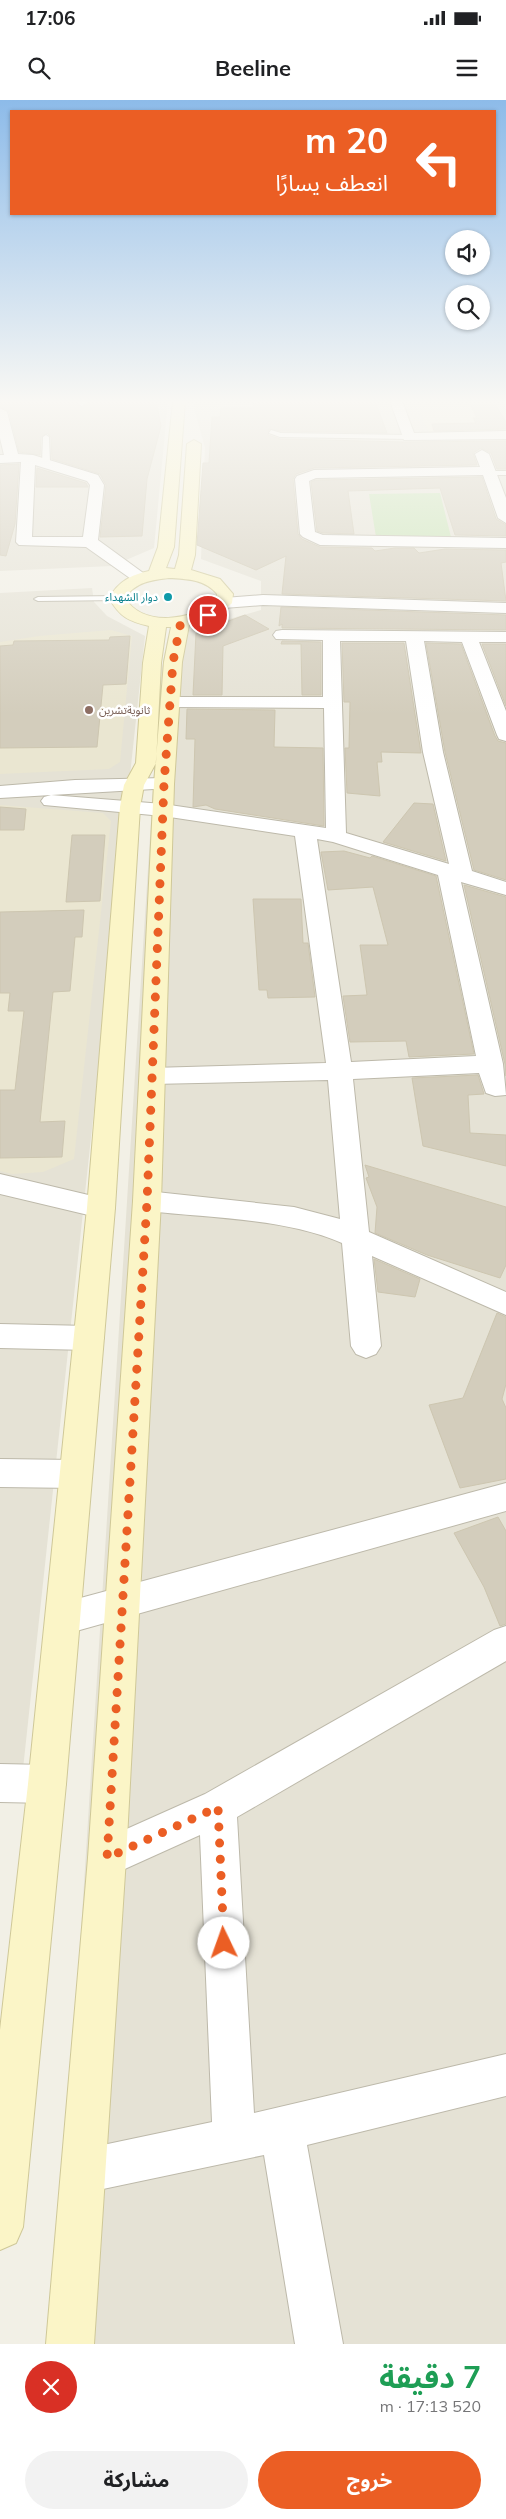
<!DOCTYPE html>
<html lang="ar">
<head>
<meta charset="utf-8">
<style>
  body { margin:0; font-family:Mulish,"Noto Sans Arabic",sans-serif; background:#f2f2f2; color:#202124; direction:rtl; height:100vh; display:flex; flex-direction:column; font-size:19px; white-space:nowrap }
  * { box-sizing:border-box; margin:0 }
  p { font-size:16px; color:#757577 }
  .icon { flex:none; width:28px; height:28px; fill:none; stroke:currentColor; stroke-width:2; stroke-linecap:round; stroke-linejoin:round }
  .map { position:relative; height:2244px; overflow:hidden; direction:ltr }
  .details { display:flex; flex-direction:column; background:#fff; flex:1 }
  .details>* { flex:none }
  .banner { position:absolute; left:10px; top:10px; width:486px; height:105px; border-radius:0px; box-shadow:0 1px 4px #0004; direction:rtl; background:#eb5e24; color:#fff; overflow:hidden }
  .fabs { position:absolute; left:445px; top:130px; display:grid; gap:10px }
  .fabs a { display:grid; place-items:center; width:45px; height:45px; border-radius:50%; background:#fff; box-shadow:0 1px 4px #0004; font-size:25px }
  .pin { position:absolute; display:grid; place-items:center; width:42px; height:42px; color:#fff; margin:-21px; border:2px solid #fff; border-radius:50%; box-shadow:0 1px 5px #0007 }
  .me { position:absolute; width:55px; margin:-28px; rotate:357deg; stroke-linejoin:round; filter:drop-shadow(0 0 4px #0008) }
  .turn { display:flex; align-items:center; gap:18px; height:105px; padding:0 25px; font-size:22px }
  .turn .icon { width:65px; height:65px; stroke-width:2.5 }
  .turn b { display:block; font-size:35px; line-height:42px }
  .round { display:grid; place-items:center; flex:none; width:52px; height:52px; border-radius:26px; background:#f2f2f2 }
  .head { display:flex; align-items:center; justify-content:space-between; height:85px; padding:0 25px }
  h1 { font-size:30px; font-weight:700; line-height:38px; color:#1e9e55 }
  .cta { display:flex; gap:10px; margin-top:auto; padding:10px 25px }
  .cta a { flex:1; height:58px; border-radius:30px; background:#eb5e24; color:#fff; font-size:20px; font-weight:700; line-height:58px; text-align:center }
  .cta a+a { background:#f2f2f2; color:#202124 }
  .status { display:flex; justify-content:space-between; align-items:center; height:35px; padding:0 25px; background:#fff; direction:ltr }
  .status svg { height:14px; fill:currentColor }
  header { display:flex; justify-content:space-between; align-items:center; height:65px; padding:0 25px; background:#fff; font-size:22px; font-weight:700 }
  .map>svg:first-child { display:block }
  .residential { fill:#e5e2d5 }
  .education { fill:#eae6d1 }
  .green { fill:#c6e3b2 }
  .building { fill:#d3cdbc; stroke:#cdc6b0 }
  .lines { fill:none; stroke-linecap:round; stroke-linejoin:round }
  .service-casing { stroke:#bdb9aa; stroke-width:2 }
  .minor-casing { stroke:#bdb9aa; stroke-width:2 }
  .tertiary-casing { stroke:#bdb9aa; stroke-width:2 }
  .secondary-casing { stroke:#cfc898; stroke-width:2 }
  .service { fill:#fff; fill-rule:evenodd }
  .minor { fill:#fff; fill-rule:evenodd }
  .tertiary { fill:#fff; fill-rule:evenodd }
  .secondary { fill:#fbf5c7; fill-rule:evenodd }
  .route { stroke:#eb5e24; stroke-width:9; stroke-dasharray:0 16.2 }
  .culture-dot { fill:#0f9aa8; stroke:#fff; stroke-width:2 }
  .education-dot { fill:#8d6e63; stroke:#fff; stroke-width:2 }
  .labels { text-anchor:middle; stroke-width:5; stroke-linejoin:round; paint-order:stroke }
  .far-culture-label { font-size:11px; fill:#0d838f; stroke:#fff; text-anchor:end }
  .far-education-label { font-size:11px; fill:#785e54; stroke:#fff; text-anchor:start }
</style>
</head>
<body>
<div class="status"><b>17:06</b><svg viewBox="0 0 49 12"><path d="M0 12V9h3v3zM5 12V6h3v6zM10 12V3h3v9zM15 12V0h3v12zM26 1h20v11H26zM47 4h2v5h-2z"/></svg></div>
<header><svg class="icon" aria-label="menu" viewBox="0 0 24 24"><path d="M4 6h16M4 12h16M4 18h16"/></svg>Beeline<svg class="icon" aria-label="search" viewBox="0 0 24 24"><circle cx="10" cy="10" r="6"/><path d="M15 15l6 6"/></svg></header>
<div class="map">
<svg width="506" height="2244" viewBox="0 0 506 2244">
  <rect width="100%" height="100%" fill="#f2f0e6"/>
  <!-- residential -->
  <g class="residential">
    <polygon points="0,301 168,301 154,448 112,466 0,471"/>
    <polygon points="192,301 506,301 506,2244 55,2244 160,578 168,536 261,510 261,481 201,459 205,348"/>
    <polygon points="92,488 94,502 107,516 145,536 23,1669 0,1669 0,493"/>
  </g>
  <!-- education -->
  <g class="education">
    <polygon points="414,301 506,301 506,330 429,332"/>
    <polygon points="111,530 132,536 120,662 109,669 0,674 0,542 39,536"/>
    <polygon points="0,705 103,713 111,721 74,1059 43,1072 12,1074 0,1071"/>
  </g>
  <!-- green -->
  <polygon class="green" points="440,393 451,437 376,437 369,394"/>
  <!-- building -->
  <g class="building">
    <polygon points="73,301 82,308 90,301 156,301 161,326 147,379 142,436 100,437 106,385 100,374 52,359 51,337 47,333 41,337 40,355 19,352 9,312 0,306 0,302"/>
    <polygon points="252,301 375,301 387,333 281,331 269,329 268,335 280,339 404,342 506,341 506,369 497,369 491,353 481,348 473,353 477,365 314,368 296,374 293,379 298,434 302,439 320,447 372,448 375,451 395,448 414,448 419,453 445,449 506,450 506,462 501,463 506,501 282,494 286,456 256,470 197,445 203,363 209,363 212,317 220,317 221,308 254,308"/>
    <polygon points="470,304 495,304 506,322 506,329 434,331 432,324 476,323 473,318 477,318"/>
    <polygon points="19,364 15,424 6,456 0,455 0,365"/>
    <polygon points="37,368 86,383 88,387 36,387"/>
    <polygon points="482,377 496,419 506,425 506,436 455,435 440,388 348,391 354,434 323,433 317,431 311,382 316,380"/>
    <polygon points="281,507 506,515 506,530 282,528 282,524 279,526"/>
    <polygon points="245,515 269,529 223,546 222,595 193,595 196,533"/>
    <polygon points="130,536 126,584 103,585 97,647 0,648 0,546 13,545 14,541 109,540 110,537"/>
    <polygon points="282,541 321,542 321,595 302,595 301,544 281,544"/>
    <polygon points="342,543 404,543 421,653 381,652 382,662 377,662 380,696 347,693 345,648 349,648 350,602 344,602"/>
    <polygon points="426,543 461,544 495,636 498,641 506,643 506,780 474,770 445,652"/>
    <polygon points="482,544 506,544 506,606"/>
    <polygon points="187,609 275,610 274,647 323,648 324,726 215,709 206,705 193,707 195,639 186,639"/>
    <polygon points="414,703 433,704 446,761 383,742"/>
    <polygon points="0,707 26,709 24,730 0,730"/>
    <polygon points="72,735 105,735 100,801 66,802"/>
    <polygon points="344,751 370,758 372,756 436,776 474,954 409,957 406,941 350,942 343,896 367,895 360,845 388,845 373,787 328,790 321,752"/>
    <polygon points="464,785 506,797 506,976 505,964"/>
    <polygon points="253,799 301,799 303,843 308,843 315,897 268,898 267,890 259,890"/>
    <polygon points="84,810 82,837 75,837 70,891 53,892 40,1022 65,1021 62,1057 0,1058 0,990 15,990 24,911 8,911 10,893 0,893 0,812"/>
    <polygon points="478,975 484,994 468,995 470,1033 506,1035 506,1066 423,1046 412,978"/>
    <polygon points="365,1065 506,1107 506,1165 500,1178 427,1155 375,1133 377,1107 366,1078 369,1077"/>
    <polygon points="374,1159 420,1179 415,1197 378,1192"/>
    <polygon points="497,1213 506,1217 506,1284 502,1299 506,1308 506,1379 460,1388 429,1305 463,1298"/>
    <polygon points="498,1417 506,1431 506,1524 500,1526 484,1487 454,1433"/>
  </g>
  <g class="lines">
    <defs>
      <g id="service">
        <polygon points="271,330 281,333 409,335 412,337 409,339 280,337 269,333"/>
        <polygon points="46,335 49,337 50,362 46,364 42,362 43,337"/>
        <polygon points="489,371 506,371 506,375 486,375"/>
        <polygon points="117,496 121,498 120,500 38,501 34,499 38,497"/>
      </g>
      <g id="minor">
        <polygon points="75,301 88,301 88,302 82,306"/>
        <polygon points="390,301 402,301 414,333 506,331 506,339 404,340"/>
        <path d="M 0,308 L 7,312 L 18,354 L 33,355 L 98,375 L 104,385 L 98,440 L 146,475 L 148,478 L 146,481 L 134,481 L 86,447 L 19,445 L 16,442 L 21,362 L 0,363 L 0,355 L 4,355 L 0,338 ZM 35,365 L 87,381 L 90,385 L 83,437 L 32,437 Z"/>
        <polygon points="482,350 489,354 506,398 506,423 498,418 483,375 316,378 309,381 315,432 323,435 506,438 506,448 320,445 303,437 300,434 295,379 297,376 314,370 480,367 475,354"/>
        <path d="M 282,530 L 506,532 L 506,542 L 479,542 L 506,611 L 506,641 L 499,639 L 497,635 L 462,542 L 424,541 L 443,652 L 472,771 L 506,782 L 506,795 L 461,782 L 503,964 L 506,995 L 495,996 L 486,993 L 479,973 L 353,979 L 369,1132 L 506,1192 L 506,1215 L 372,1156 L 381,1246 L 376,1254 L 366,1258 L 356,1254 L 351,1246 L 342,1143 C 286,1118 209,1118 147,1111 L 137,1108 L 133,1101 L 137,1094 L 147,1091 L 294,1107 L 340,1119 L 328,980 L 152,984 L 143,982 L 140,976 L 143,970 L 152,968 L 326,963 L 295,736 L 163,716 L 156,714 L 153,710 L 156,706 L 163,704 L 326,728 L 324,608 L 171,607 L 165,606 L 162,602 L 165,598 L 171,597 L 323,597 L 323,540 L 276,539 L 273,535 L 276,531 ZM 340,541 L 406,541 L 423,652 L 449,764 L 346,733 ZM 317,739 L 333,742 L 438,775 L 476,956 L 351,962 Z"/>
        <polygon points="0,1074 101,1098 111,1101 115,1108 111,1115 101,1118 0,1094"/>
        <polygon points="0,1224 89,1226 99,1230 104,1238 99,1246 89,1250 0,1248"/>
        <polygon points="0,1359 76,1360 87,1364 92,1374 87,1384 76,1388 0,1387"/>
        <polygon points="506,1383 506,1411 62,1535 50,1530 45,1519 50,1508 62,1503"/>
        <polygon points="506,1526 506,1561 237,1717 254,2013 506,1954 506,1996 307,2045 343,2244 295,2244 264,2055 84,2093 68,2087 62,2071 68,2055 84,2049 212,2022 200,1735 107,1777 93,1772 88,1758 93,1744 205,1694 494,1530"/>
        <polygon points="0,1664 47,1665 60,1671 66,1684 60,1697 47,1703 0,1702"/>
      </g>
      <g id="tertiary">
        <polygon points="263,495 506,503 506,513 263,505 224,508 218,507 216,503 218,499 224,498"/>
        <polygon points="164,678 171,680 174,684 171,688 0,698 0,686 75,680"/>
        <polygon points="51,695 163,704 170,706 173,710 170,714 163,716 44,705 41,701 44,697"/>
      </g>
      <path id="secondary" d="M 173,301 L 185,301 L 174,447 L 166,468 L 175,469 L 179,455 L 187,344 L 194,340 L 201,344 L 195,455 L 191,470 L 220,479 L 233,494 L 232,503 L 220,514 L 189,525 L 182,562 L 174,684 L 161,1101 L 126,1758 L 94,2244 L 46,2244 L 88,1758 L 133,1101 L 154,684 L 164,562 L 171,527 L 166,527 L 161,563 L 156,663 L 144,685 L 140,707 L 115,1108 L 66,1684 L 23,2127 L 16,2143 L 0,2150 L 0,1930 L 28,1684 L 87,1108 L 120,707 L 124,685 L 136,663 L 143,563 L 149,526 C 128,521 120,517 109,498 C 119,481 131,475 149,471 L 158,447 ZM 169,478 C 186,479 205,479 217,494 L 216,501 C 192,520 143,528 125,498 C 135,482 152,480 169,478 Z"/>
    </defs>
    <!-- service casing -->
    <use href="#service" class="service-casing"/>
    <!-- minor casing -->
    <use href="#minor" class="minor-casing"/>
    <!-- tertiary casing -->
    <use href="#tertiary" class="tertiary-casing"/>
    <!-- secondary casing -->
    <use href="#secondary" class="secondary-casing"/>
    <!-- service -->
    <use href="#service" class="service"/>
    <!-- minor -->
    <use href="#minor" class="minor"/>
    <!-- tertiary -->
    <use href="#tertiary" class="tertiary"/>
    <!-- secondary -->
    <use href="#secondary" class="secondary"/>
  </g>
  <!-- sky -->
  <linearGradient id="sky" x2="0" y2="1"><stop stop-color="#8dbbe9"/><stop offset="0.49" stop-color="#f9f8f4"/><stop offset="1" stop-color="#f9f8f4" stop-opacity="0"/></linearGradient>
  <rect width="506" height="615" fill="url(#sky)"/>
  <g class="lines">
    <!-- route -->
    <polyline class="route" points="208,515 181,521 173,562 164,684 147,1102 107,1758 218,1707 224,1843"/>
  </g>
  <!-- markers -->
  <circle class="culture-dot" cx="168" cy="497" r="5"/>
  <circle class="education-dot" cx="89" cy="610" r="5"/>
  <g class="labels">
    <!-- far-culture labels -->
    <g class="far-culture-label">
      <text x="158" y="501">دوار الشهداء</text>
    </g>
    <!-- far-education labels -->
    <g class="far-education-label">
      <text x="99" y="614">ثانويةتشرين</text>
    </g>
  </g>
</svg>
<div class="fabs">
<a><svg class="icon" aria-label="sound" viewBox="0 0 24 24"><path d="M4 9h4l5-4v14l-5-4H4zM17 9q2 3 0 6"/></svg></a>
<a><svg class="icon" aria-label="search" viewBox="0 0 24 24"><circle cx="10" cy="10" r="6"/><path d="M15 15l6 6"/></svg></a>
</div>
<div class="pin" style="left:208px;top:515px;background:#d93025"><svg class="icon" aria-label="arrive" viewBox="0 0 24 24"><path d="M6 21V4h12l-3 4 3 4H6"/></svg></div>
<svg class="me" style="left:224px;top:1843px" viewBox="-20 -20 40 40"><circle r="19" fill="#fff"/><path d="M0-13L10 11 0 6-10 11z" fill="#eb5e24"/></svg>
<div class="banner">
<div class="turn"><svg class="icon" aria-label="left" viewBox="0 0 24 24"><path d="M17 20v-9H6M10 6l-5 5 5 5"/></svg><div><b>20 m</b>انعطف يسارًا</div></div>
</div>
</div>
<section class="details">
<div class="head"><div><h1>7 دقيقة</h1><p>520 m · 17:13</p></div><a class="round" style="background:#d93025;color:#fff"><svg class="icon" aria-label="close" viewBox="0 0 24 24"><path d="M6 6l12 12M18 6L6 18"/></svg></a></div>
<div class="cta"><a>خروج</a><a>مشاركة</a></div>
</section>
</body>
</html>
